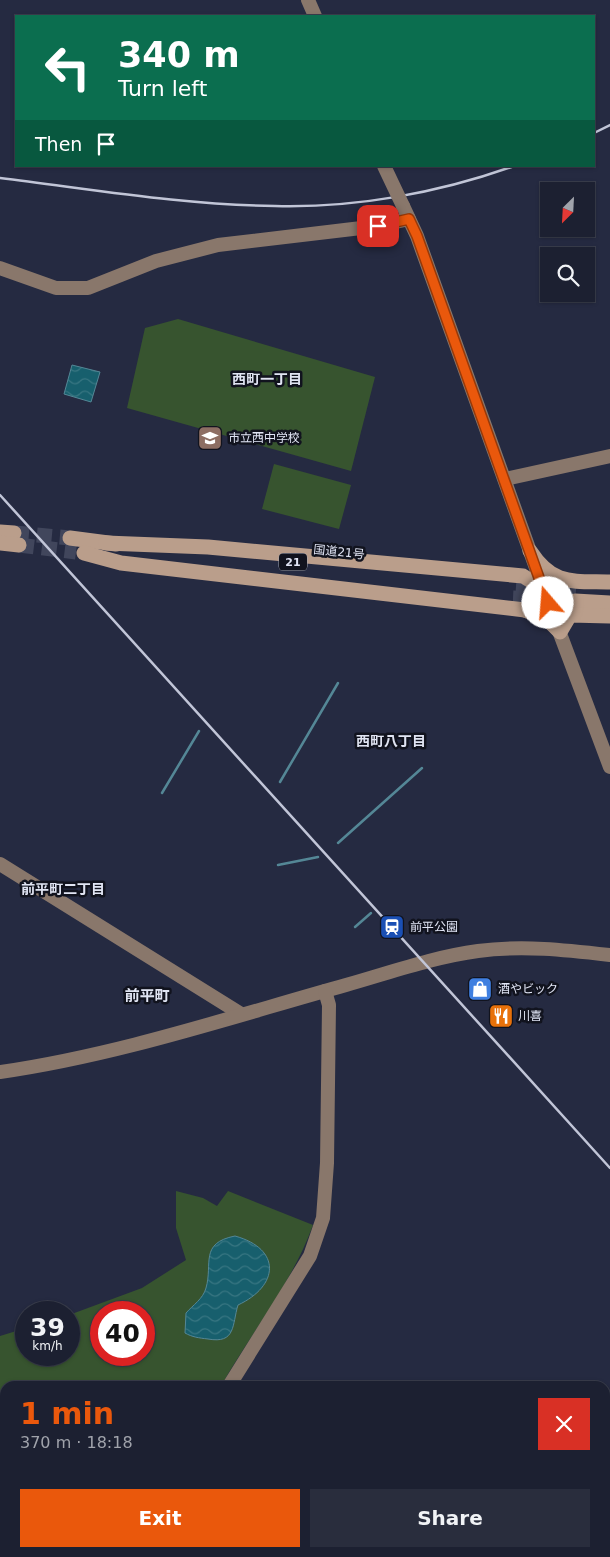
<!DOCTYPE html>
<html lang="en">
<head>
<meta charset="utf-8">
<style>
  body { margin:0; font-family:"DejaVu Sans","Noto Sans JP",sans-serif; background:#292d3d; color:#f1f3f6; height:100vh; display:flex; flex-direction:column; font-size:19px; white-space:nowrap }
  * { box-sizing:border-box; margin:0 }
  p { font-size:16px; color:#a0a3ab }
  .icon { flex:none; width:28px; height:28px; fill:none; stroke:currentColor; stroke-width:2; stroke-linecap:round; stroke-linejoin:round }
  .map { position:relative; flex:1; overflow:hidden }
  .drawer { position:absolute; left:0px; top:1381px; width:610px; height:176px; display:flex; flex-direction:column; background:#1c2031; border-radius:15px 15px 0 0; box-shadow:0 1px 4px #0004,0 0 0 1px #3a3e4d }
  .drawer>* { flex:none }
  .top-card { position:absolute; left:15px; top:15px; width:580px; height:152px; border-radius:0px; box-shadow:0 1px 4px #0004,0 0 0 1px #3a3e4d; background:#0b6e4f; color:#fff; overflow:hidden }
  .needle { width:32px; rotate:204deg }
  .fabs { position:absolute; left:540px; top:182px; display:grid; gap:10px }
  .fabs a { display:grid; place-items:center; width:55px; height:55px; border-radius:0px; background:#1c2031; box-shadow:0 1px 4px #0004,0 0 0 1px #3a3e4d; font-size:25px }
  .speed { position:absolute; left:15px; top:1301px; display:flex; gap:10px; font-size:25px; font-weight:700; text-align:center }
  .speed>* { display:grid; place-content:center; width:65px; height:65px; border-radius:50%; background:#1c2031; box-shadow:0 1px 4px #0004,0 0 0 1px #3a3e4d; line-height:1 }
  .speed small { font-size:12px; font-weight:400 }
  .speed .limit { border:8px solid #d22; background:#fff; color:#111 }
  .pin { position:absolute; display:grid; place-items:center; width:42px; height:42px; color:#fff; margin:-21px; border-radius:10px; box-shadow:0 2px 8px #0006 }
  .me { position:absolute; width:55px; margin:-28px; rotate:342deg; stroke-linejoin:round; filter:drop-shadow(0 0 4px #0008) }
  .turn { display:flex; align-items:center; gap:18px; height:105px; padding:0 20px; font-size:22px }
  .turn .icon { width:65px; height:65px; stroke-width:2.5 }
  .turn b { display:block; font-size:35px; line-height:42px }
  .then { display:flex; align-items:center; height:48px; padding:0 20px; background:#0003; gap:10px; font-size:19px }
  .round { display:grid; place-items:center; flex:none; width:52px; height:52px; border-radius:0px; background:#292d3d }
  .overview { display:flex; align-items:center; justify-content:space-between; height:85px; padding:0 20px }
  h1 { font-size:30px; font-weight:600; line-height:38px; color:#ea580c }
  .action { display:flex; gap:10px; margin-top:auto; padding:10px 20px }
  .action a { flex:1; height:58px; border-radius:0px; background:#ea580c; color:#fff; font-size:20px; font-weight:600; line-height:58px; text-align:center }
  .action a+a { background:#292d3d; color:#f1f3f6 }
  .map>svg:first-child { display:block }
  .green { fill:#37542f; fill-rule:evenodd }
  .water { fill:url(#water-waves); stroke:#548796 }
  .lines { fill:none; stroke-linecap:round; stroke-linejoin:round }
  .stream { stroke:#548796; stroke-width:2.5 }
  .highway-tunnel { stroke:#41465c; stroke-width:15; stroke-dasharray:15 8; stroke-linecap:butt }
  .secondary { stroke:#89776b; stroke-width:14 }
  .highway { stroke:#ba9e8b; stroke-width:15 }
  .rail { stroke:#c1c5d7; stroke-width:2.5 }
  .secondary-bridge { stroke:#89776b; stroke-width:14 }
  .route-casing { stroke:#983908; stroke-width:12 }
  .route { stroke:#ea580c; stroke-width:9 }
  .labels { text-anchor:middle; stroke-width:5; stroke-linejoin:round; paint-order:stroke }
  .shield { fill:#11131e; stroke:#a3a6b4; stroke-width:1 }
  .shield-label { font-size:11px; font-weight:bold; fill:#e1e5f5 }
  .poi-label { font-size:12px; fill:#e1e5f5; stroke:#11131e; text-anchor:start }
  .street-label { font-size:12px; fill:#e1e5f5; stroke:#11131e }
  .neighbourhood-label { font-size:14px; font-weight:bold; fill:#e0e4f2; stroke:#11131e }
  .quarter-label { font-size:15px; font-weight:bold; fill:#e0e4f2; stroke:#11131e }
</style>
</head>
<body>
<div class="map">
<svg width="610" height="1557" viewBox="0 0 610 1557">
  <defs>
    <pattern id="water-waves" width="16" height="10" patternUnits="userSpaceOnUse" patternTransform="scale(1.25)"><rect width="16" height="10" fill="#175f6d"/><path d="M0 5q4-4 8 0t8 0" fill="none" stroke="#387682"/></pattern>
  </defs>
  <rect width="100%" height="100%" fill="#252a41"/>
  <!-- green -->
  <g class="green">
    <polygon points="178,319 375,377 351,471 127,408 145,328"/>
    <polygon points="274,464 351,485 339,529 262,509"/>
    <path d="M 176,1191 L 203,1198 L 217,1206 L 228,1191 L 313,1225 C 292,1283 251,1333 221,1386 L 5,1386 L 5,1552 L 354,1553 L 351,1557 L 0,1557 L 0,1336 L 26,1328 L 26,1355 L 69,1355 L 69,1315 L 142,1288 L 186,1260 L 176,1228 ZM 101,1312 L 144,1312 L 144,1355 L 101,1355 Z"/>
  </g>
  <!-- water -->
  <g class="water">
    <polygon points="72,365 100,372 91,402 64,394"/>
    <path d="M 235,1236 C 282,1249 279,1286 238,1305 C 232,1325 236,1344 208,1339 C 199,1338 192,1337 185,1333 L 186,1313 C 193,1305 203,1299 206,1288 C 213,1264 199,1243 235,1236 Z"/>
  </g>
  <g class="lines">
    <!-- stream -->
    <g class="stream">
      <polyline points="280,782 338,683"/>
      <polyline points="162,793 199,731"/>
      <polyline points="338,843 422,768"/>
      <polyline points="278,865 318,857"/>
      <polyline points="355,927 371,913"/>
    </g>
    <!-- highway-tunnel -->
    <g class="highway-tunnel">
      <polyline points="14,533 70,538"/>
      <polyline points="19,545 76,552"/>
      <polyline points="516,586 576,590"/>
      <polyline points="513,598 575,601"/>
    </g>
    <!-- secondary -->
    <g class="secondary">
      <polyline points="308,0 315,16"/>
      <polyline points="403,206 417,236 546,596"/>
      <polyline points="0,268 56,288 88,288 156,261 218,245 378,226 409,219"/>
      <polyline points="505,479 610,456"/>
      <polyline points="556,623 610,767"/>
      <polyline points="0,864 241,1014"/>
      <path d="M 0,1072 C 118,1055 231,1017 346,985 C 389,973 433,957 478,951 C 522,945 566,950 610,955"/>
      <polyline points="229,1386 310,1256 323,1218 327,1163 329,1005 325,991"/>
      <polyline points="124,1557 127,1552"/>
    </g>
    <!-- highway -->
    <g class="highway">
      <polyline points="0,532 14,533"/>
      <polyline points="70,538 116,544"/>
      <polyline points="0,543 19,545"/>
      <polyline points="106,543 208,547 523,576 539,586 554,606 570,615"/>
      <path d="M 530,551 C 553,586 572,581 610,582"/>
      <path d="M 84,553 L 121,563 L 525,610 C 546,601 542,584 565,580"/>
      <polyline points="575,601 610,603"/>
      <polyline points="525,610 547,619 560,632 570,615 610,616"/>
    </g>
    <!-- rail -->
    <g class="rail">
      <polyline points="594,133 610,125"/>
      <path d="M 0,178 C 91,189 183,205 275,206 C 355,208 439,193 514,166"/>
      <polyline points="0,495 610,1168"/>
    </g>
    <!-- secondary-bridge -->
    <polyline class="secondary-bridge" points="384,166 403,206"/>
  </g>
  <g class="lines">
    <defs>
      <polyline id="route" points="378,226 409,219 417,236 548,603"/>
    </defs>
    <!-- route casing -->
    <use href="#route" class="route-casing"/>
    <!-- route -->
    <use href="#route" class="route"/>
  </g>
  <!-- icons -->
  <defs>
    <symbol id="school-square" viewBox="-11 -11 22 22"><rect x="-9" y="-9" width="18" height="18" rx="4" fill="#8d6e63" stroke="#11131e"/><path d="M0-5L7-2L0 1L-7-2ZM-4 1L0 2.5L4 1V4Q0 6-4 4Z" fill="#fff"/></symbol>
    <symbol id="station-square" viewBox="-11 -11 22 22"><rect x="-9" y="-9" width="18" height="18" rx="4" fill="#1a4fb4" stroke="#11131e"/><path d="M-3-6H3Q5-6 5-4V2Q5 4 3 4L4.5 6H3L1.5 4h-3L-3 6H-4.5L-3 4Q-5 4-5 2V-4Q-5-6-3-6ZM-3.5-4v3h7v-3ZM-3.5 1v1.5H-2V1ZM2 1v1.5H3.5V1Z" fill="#fff"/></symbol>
    <symbol id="shop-square" viewBox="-11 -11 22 22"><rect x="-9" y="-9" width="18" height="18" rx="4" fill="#3f7fe0" stroke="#11131e"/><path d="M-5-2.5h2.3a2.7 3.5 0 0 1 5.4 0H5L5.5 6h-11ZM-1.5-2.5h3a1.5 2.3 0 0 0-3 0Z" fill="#fff"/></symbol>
    <symbol id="restaurant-square" viewBox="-11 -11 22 22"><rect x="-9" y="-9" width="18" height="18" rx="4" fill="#e8710a" stroke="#11131e"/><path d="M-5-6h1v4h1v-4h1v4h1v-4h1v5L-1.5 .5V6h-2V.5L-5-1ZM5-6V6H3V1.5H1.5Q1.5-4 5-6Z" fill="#fff"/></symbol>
  </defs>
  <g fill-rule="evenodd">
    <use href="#school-square" x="196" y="424" width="28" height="28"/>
    <use href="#station-square" x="378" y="913" width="28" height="28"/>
    <use href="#shop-square" x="466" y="975" width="28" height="28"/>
    <use href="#restaurant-square" x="487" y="1002" width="28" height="28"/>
  </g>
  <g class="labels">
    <!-- shield labels -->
    <rect class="shield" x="279" y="553.5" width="28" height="17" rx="4"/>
    <g class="shield-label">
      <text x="293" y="566">21</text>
    </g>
    <!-- poi labels -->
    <g class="poi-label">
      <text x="228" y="442">市立西中学校</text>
      <text x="410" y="931">前平公園</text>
      <text x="498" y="993">酒やビック</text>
      <text x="518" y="1020">川喜</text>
    </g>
    <!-- street labels -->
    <g class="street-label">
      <text transform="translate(339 552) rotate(6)" y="4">国道21号</text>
    </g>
    <!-- neighbourhood labels -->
    <g class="neighbourhood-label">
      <text x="267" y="384">西町一丁目</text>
      <text x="391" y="746">西町八丁目</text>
      <text x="63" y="894">前平町二丁目</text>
    </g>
    <!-- quarter labels -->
    <g class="quarter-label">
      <text x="147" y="1001">前平町</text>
    </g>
  </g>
</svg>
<div class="fabs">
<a><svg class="needle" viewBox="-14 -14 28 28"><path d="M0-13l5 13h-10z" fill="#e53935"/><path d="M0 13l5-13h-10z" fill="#a0a3ab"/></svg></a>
<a><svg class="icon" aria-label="search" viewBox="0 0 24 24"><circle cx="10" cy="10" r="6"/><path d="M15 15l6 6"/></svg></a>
</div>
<div class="speed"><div>39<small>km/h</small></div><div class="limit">40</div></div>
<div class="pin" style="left:378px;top:226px;background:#d93025"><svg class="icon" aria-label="arrive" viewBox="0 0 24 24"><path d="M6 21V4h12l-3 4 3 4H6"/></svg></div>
<svg class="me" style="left:548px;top:603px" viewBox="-20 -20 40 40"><circle r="19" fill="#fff"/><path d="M0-13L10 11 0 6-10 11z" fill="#ea580c"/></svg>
<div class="top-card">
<div class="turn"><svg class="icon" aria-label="left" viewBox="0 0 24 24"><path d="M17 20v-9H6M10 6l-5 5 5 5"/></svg><div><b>340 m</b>Turn left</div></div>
<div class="then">Then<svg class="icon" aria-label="arrive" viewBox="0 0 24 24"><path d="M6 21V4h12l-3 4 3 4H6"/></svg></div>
</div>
<section class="drawer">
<div class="overview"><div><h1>1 min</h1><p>370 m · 18:18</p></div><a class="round" style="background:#d93025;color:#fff"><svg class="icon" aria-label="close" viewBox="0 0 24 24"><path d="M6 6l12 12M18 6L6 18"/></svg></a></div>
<div class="action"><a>Exit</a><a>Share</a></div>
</section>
</div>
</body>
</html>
